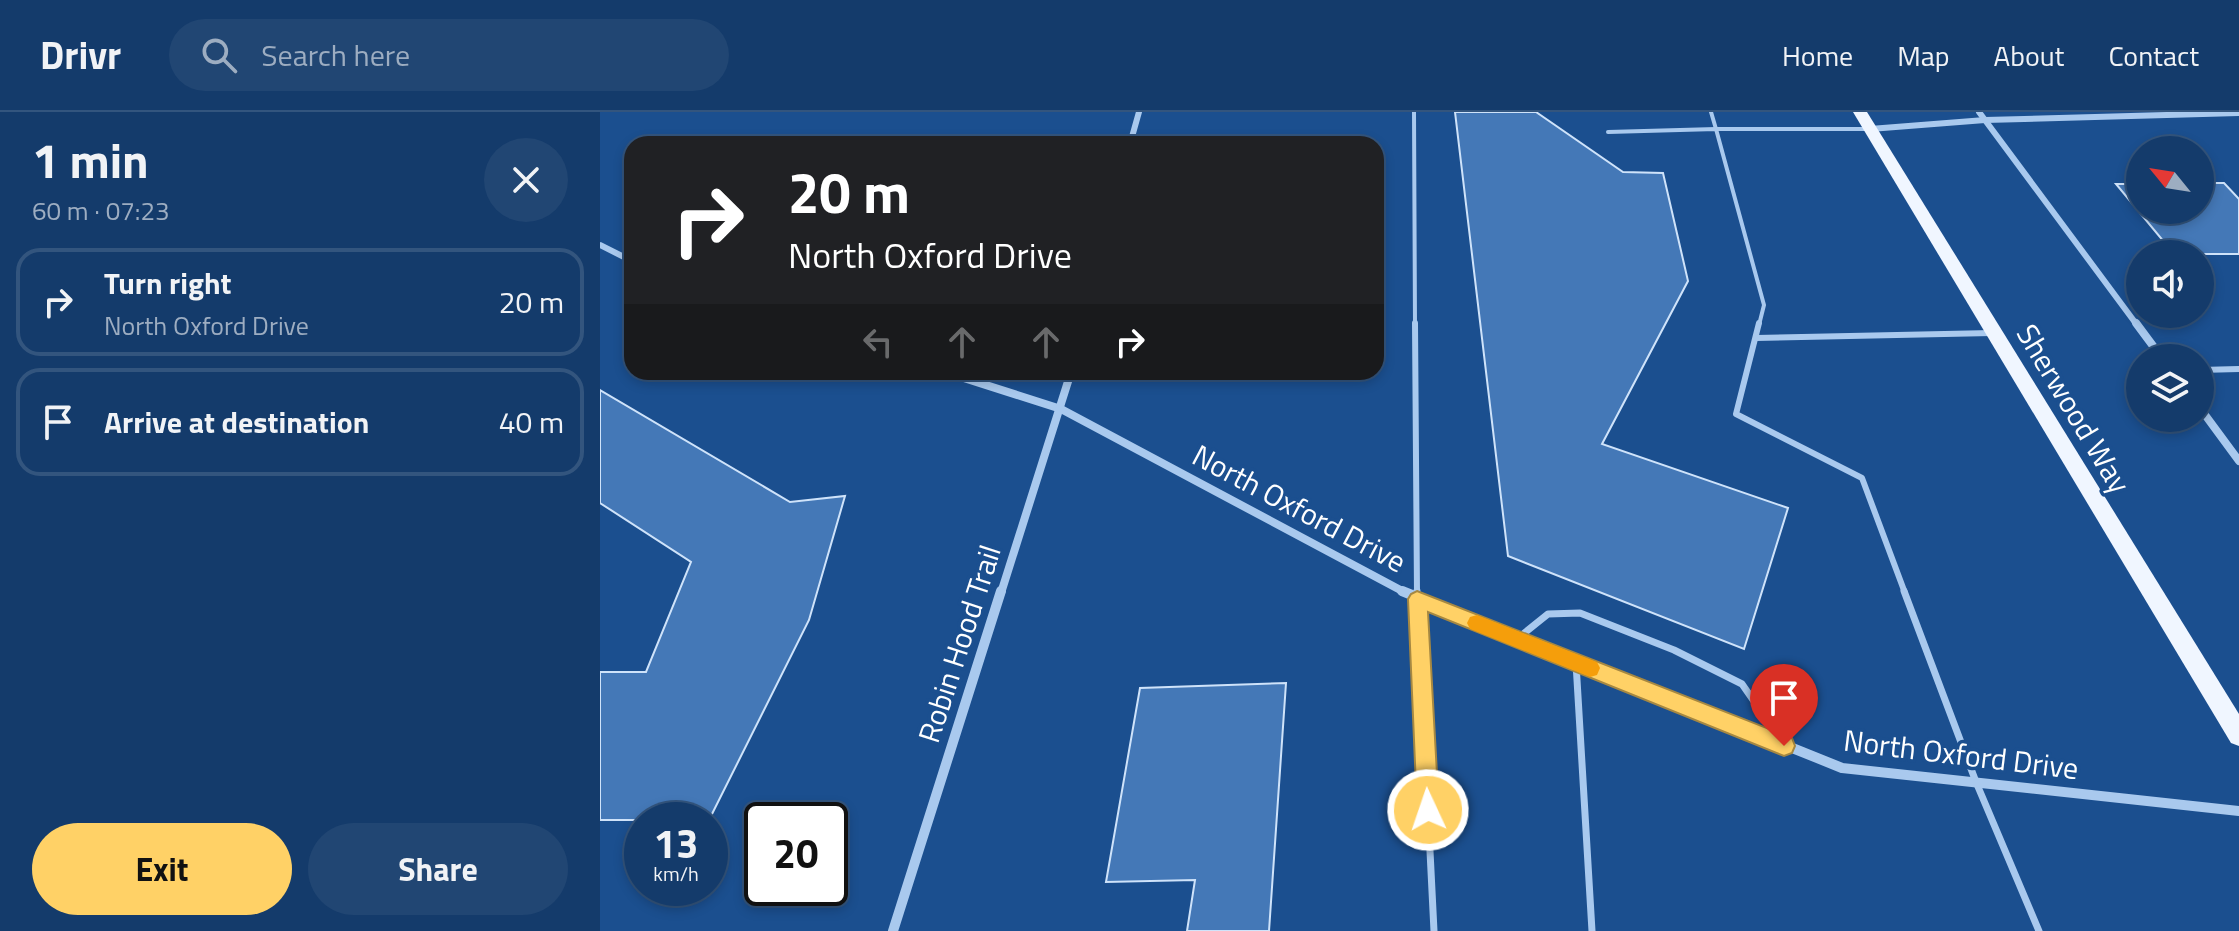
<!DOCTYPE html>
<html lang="en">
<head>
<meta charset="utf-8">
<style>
  body { margin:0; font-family:"Titillium Web",sans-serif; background:#214673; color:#f1f3f6; height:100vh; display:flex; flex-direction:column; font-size:30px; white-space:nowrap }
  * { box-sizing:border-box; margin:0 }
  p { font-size:26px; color:#9dadc1 }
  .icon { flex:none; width:44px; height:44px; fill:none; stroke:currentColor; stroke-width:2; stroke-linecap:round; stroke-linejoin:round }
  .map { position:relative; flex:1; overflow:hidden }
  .details { display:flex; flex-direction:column; background:#143b6b; width:600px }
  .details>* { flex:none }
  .banner { position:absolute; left:24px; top:24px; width:760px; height:244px; border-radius:24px; box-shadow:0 4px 12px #0003,0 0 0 2px #33557e; background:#202124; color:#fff; overflow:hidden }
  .needle { width:52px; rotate:300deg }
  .buttons { position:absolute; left:1526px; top:24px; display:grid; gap:16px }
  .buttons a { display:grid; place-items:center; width:88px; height:88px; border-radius:50%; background:#143b6b; box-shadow:0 4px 12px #0003,0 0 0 2px #33557e; font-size:40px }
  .speed { position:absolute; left:24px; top:690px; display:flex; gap:16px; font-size:40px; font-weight:700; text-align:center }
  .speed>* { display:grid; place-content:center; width:104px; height:104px; border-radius:50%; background:#143b6b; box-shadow:0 4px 12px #0003,0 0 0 2px #33557e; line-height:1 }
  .speed small { font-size:20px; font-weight:400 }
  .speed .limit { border:4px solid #111; border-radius:12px; background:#fff; color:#111 }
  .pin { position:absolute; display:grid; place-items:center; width:68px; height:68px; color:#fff; margin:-82px -34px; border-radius:50% 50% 50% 0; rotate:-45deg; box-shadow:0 0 8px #0007 }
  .pin .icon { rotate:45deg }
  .me { position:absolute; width:88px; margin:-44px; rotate:357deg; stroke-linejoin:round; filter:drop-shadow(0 0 6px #0008) }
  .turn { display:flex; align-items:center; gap:28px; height:168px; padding:0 32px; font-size:36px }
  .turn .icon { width:104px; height:104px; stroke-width:2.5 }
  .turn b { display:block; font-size:56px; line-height:68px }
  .lanes { display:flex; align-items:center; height:76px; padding:0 32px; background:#0003; justify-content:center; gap:40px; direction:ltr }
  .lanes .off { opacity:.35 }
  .round { display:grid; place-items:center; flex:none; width:84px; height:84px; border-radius:42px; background:#214673 }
  .overview { display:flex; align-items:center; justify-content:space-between; height:136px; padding:0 32px }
  h1 { font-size:48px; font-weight:700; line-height:60px }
  .cta { display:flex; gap:16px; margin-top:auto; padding:16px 32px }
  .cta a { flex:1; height:92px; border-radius:48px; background:#ffd166; color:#111; font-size:32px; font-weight:700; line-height:92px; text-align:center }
  .cta a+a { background:#214673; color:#f1f3f6 }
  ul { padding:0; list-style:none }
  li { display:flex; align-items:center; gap:24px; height:108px; margin:0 16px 12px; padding:0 16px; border:4px solid #33557e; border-radius:24px }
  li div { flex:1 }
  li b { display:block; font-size:30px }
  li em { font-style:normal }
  header { display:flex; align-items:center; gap:48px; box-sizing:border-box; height:112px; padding:0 40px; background:#143b6b; border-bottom:2px solid #33557e }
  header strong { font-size:38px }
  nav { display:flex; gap:44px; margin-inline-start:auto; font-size:28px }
  .search { width:560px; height:72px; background:#214673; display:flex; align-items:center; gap:20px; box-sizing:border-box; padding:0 28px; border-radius:44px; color:#9dadc1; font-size:30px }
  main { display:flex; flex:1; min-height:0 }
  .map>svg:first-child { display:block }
  .building { fill:#4478b7; stroke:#cfe3fa; stroke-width:2 }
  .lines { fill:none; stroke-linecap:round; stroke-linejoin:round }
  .lane-far2 { stroke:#a9c9ee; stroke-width:4 }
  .lane-far1 { stroke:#a9c9ee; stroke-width:6 }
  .lane { stroke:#a9c9ee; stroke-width:7 }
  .street-far2 { stroke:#a9c9ee; stroke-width:6 }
  .street-far1 { stroke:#a9c9ee; stroke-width:8 }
  .street { stroke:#a9c9ee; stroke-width:10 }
  .primary { fill:#f0f6ff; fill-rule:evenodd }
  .route { fill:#ffd166; stroke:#a68842; stroke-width:2 }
  .slow { fill:#f59e0b }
  .labels { text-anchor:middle; stroke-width:7; stroke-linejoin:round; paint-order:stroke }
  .street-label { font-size:30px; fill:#fff; stroke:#1b4f8f }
</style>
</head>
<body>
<header>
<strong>Drivr</strong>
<div class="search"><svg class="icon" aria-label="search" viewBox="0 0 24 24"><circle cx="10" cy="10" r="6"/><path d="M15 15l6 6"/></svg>Search here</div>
<nav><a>Home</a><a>Map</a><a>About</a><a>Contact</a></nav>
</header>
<main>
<section class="details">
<div class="overview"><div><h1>1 min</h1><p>60 m · 07:23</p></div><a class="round"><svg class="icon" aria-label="close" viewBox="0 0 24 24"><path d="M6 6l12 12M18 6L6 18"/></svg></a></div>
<ul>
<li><svg class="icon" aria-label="right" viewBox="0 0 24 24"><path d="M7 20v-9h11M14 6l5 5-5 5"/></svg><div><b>Turn right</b><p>North Oxford Drive</p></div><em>20 m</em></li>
<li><svg class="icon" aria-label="arrive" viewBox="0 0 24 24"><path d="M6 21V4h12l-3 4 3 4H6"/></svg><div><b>Arrive at destination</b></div><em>40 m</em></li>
</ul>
<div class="cta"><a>Exit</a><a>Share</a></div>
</section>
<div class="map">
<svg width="1639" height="819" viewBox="0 0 1639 819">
  <rect width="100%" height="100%" fill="#1b4f8f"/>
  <!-- building -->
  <g class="building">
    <polygon points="855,0 936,0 1023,60 1063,61 1088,169 1002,332 1188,396 1144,537 908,444"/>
    <polygon points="1600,71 1624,71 1639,87 1639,142 1574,142 1516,72 1540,72 1540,98 1600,98"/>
    <polygon points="0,278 190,390 245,384 209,508 109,708 0,708 0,560 46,560 91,450 0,391"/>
    <polygon points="686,571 669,819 587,819 595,768 506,770 540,576"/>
  </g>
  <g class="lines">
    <!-- lane-far2 -->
    <g class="lane-far2">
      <polyline points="814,0 815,213"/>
      <polyline points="1111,0 1116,17 1270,17"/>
      <polyline points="1008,20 1116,17 1164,193 1159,213"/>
    </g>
    <!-- lane-far1 -->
    <g class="lane-far1">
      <polyline points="815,211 817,481"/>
      <polyline points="1159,211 1136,302 1262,366 1305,481"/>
      <polyline points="1156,226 1392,221"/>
      <polyline points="1600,258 1639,257"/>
    </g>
    <!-- lane -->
    <g class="lane">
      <polyline points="817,479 834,819"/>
      <polyline points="1304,479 1376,670 1439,819"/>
      <polyline points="917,527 948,502 980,501 1074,538 1142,572 1183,631"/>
      <polyline points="976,551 992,819"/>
    </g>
    <!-- street-far2 -->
    <g class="street-far2">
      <polyline points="1379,0 1537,213"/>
      <polyline points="1270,17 1385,8 1639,1"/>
      <polyline points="530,32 539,0"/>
      <polyline points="0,133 32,149"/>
    </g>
    <!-- street-far1 -->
    <g class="street-far1">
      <polyline points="1536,211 1562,246"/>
      <polyline points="345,260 461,297 806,481"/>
      <polyline points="1600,296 1639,349"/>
      <polyline points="401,481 471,260"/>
    </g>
    <!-- street -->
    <g class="street">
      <polyline points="802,479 1242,656 1639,699"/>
      <polyline points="293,819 401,479"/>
    </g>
    <!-- primary -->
    <polygon class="primary" points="1253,0 1267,0 1639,602 1639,634 1631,631"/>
  </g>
  <!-- route -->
  <polygon class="route" points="817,479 1192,626 1195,634 1192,641 1184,644 828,500 839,698 836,706 828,710 820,706 817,698 808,487 811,482"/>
  <!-- slow -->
  <polygon class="slow" points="877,503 997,550 1000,556 997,563 990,565 870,517 867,511 870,505"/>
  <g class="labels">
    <!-- street labels -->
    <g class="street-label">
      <text transform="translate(1473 297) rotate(59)" y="10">Sherwood Way</text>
      <text transform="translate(699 397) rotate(28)" y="10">North Oxford Drive</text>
      <text transform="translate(360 532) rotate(-72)" y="10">Robin Hood Trail</text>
      <text transform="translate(1361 643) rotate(7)" y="10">North Oxford Drive</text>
    </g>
  </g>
</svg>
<div class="buttons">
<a><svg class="needle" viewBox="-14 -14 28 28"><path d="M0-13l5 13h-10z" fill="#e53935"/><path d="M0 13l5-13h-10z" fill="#9dadc1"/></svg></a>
<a><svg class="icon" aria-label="sound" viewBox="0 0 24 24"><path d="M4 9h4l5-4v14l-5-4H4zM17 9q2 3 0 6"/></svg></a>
<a><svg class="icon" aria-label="layers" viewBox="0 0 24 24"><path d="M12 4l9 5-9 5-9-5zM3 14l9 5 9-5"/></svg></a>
</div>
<div class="speed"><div>13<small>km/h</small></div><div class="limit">20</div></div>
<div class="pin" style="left:1184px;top:634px;background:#d93025"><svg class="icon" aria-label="arrive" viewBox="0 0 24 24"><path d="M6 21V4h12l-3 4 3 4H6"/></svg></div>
<svg class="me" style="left:828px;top:698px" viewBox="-20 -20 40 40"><circle r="17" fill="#ffd166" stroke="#fff" stroke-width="3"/><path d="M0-11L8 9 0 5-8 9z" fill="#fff"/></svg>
<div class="banner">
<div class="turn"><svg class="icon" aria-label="right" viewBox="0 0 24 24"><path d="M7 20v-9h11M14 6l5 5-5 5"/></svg><div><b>20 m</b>North Oxford Drive</div></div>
<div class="lanes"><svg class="icon off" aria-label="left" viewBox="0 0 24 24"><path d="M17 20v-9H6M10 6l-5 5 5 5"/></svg><svg class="icon off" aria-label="ahead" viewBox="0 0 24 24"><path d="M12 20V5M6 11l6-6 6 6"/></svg><svg class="icon off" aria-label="ahead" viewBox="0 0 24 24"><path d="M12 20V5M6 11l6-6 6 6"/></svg><svg class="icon" aria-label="right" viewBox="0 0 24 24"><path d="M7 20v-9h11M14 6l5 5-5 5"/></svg></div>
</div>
</div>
</main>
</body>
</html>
